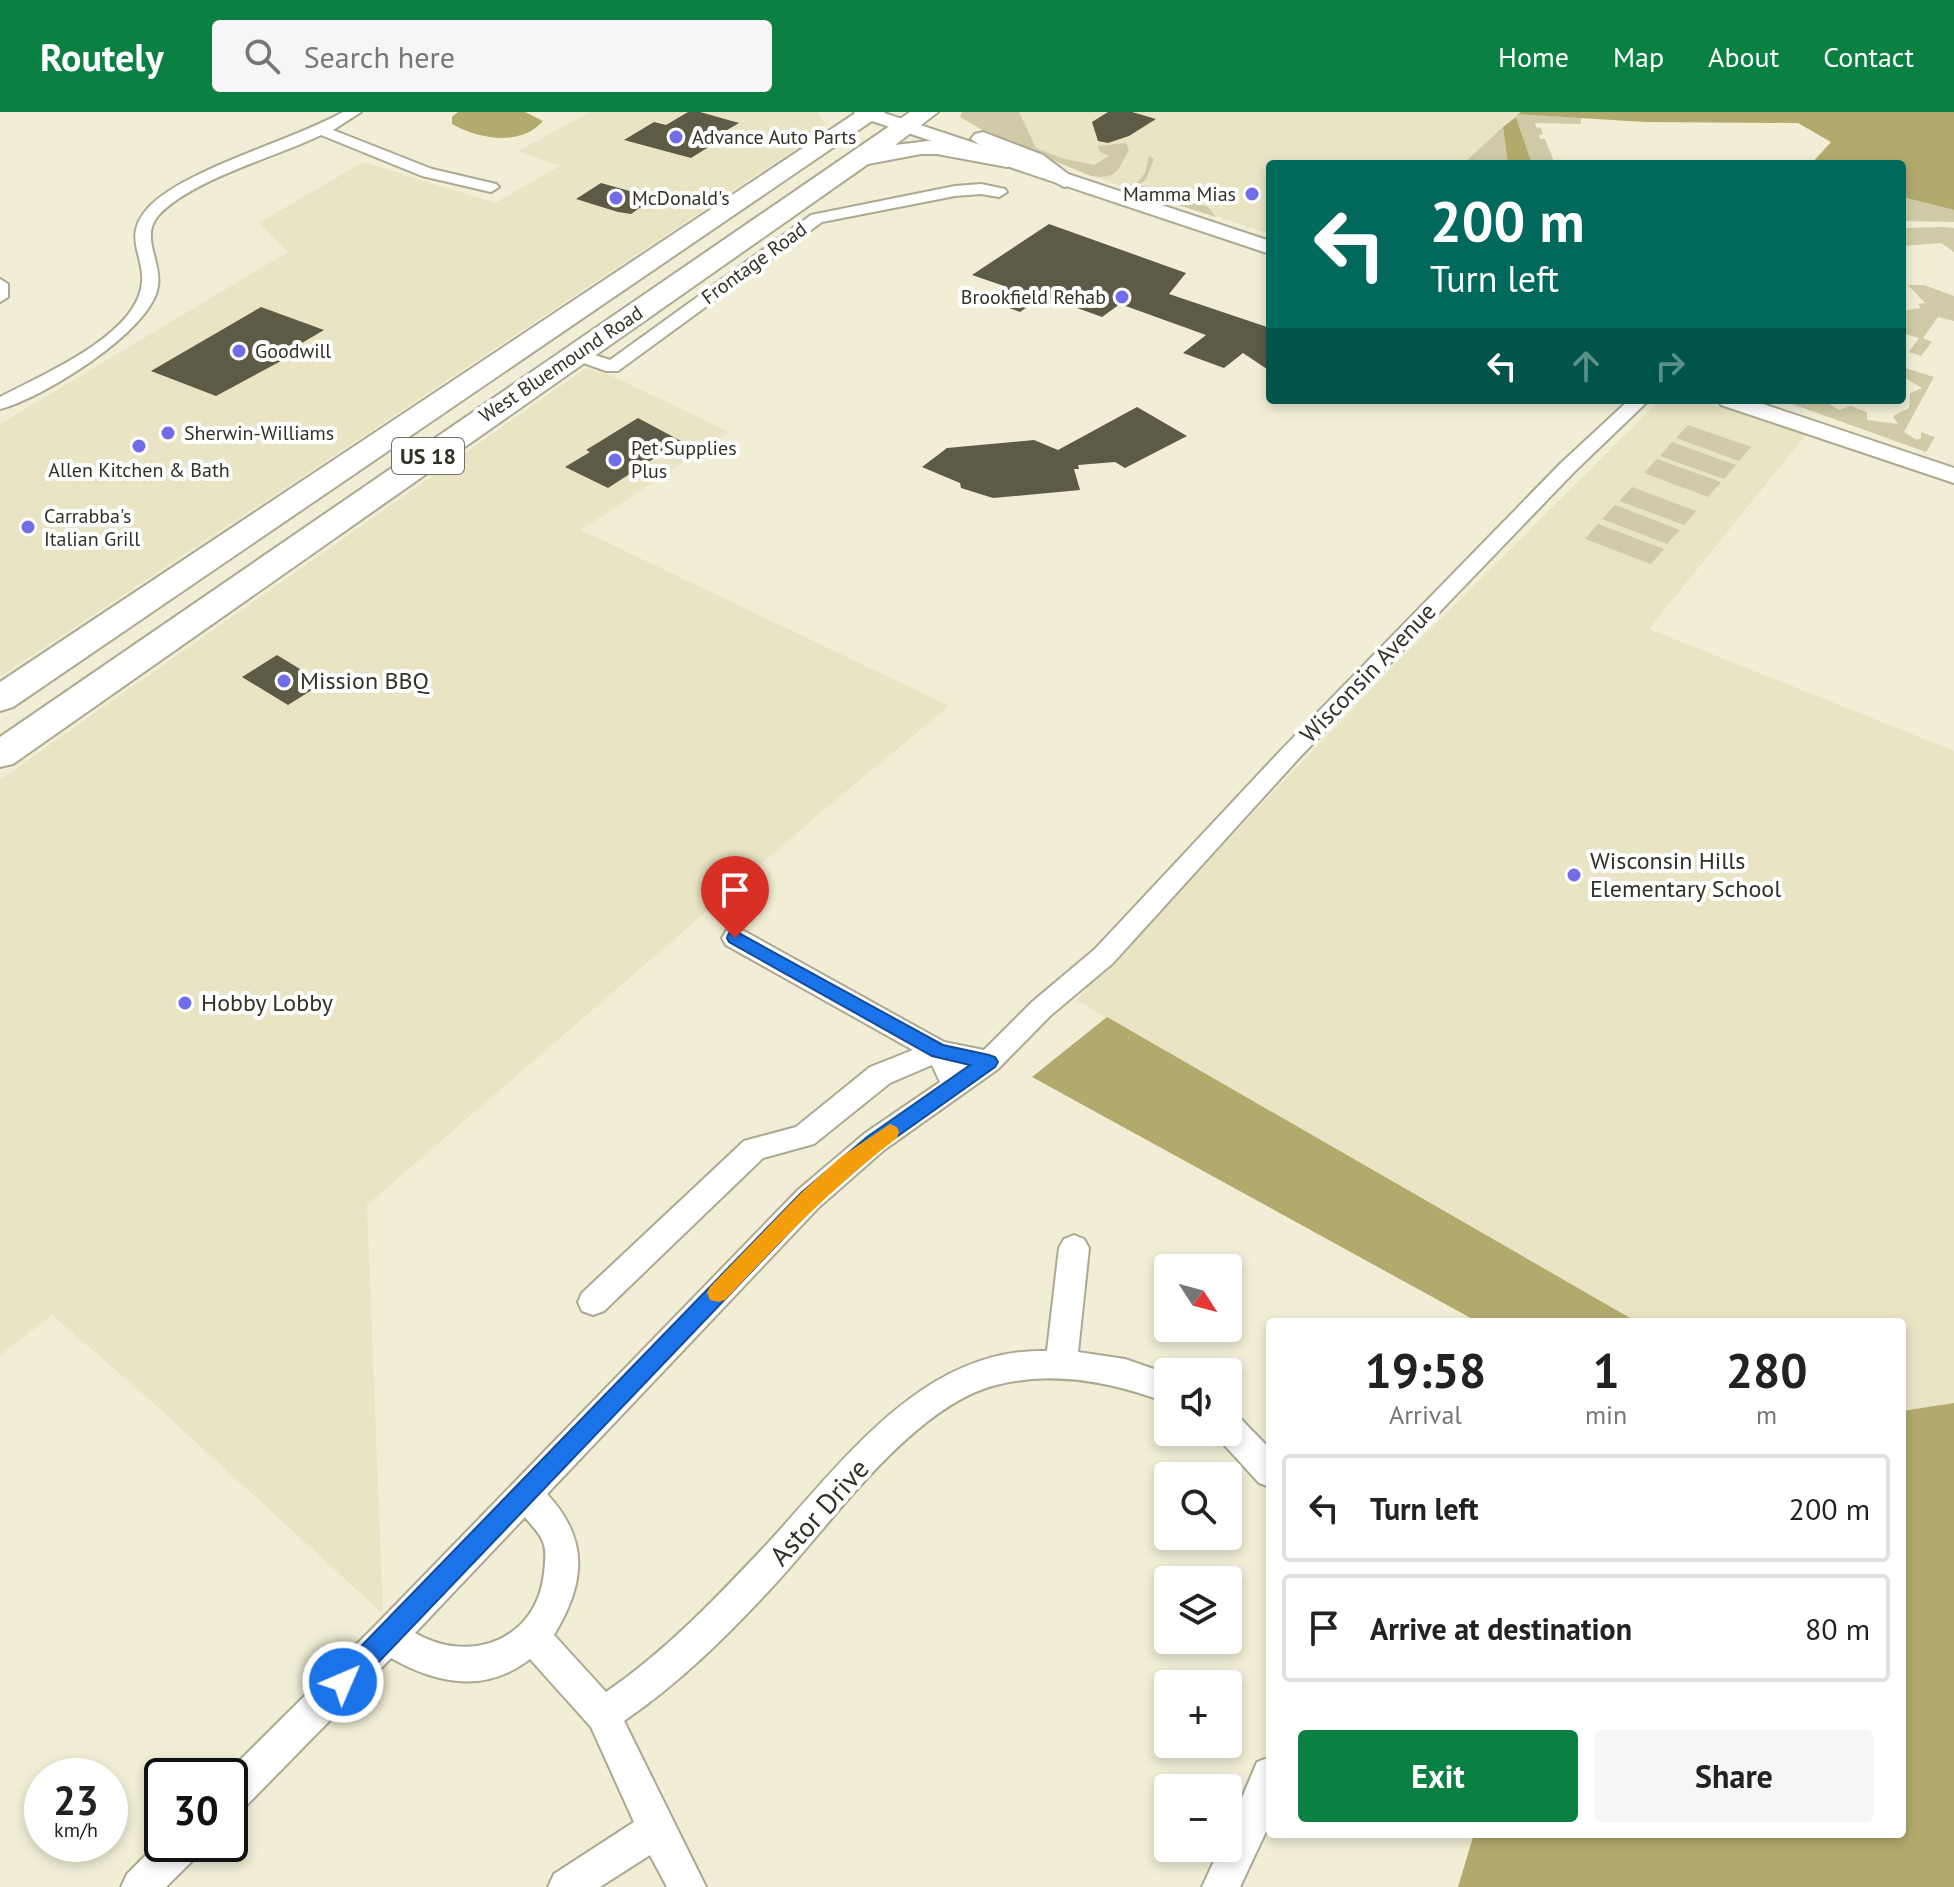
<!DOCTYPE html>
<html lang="en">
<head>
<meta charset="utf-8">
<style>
  body { margin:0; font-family:"PT Sans",sans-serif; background:#f6f6f6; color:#222; height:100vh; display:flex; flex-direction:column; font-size:30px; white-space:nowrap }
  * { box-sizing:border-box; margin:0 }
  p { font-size:26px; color:#767676 }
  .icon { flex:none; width:44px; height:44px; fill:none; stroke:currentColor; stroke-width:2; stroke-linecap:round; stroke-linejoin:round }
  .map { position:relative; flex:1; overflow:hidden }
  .details { position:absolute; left:1266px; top:1206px; width:640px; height:520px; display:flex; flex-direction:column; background:#fff; border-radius:8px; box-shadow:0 4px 12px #0003 }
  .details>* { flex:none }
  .hud { position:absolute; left:1266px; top:48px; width:640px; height:244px; border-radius:8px; box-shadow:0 4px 12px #0003; background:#00695c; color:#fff; overflow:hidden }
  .needle { width:52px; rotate:126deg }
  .controls { position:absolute; left:1154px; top:1142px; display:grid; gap:16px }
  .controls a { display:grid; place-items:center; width:88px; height:88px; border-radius:8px; background:#fff; box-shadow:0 4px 12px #0003; font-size:40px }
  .speed { position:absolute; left:24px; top:1646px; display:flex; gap:16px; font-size:40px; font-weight:700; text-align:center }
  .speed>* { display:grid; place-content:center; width:104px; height:104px; border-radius:50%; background:#fff; box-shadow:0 4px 12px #0003; line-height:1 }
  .speed small { font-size:20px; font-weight:400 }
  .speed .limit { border:4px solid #111; border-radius:12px; background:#fff; color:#111 }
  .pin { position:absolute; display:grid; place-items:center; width:68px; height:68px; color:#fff; margin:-82px -34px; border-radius:50% 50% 50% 0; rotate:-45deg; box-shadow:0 0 8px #0007 }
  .pin .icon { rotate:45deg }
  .me { position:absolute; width:88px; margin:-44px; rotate:45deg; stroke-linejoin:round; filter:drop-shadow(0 0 6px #0008) }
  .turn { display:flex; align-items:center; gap:28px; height:168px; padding:0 32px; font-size:36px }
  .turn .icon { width:104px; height:104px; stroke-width:2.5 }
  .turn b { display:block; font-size:56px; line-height:68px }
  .lanes { display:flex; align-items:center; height:76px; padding:0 32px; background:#0003; justify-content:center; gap:40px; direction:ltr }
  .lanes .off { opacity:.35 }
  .eta { display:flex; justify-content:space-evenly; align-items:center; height:136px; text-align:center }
  .eta b { font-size:48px; font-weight:700; line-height:56px }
  .cta { display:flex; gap:16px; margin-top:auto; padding:16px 32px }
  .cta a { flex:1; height:92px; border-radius:8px; background:#0b8043; color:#fff; font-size:32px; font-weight:700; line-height:92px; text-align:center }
  .cta a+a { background:#f6f6f6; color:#222 }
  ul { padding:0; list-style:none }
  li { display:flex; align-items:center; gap:24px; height:108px; margin:0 16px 12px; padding:0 16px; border:4px solid #e0e0e0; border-radius:8px }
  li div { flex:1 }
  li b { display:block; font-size:30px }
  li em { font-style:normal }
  header { display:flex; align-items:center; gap:48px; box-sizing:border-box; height:112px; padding:0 40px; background:#0b8043; color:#fff }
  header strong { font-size:38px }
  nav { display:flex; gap:44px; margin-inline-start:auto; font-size:28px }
  .search { width:560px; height:72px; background:#f6f6f6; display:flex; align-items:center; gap:20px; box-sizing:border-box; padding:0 28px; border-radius:8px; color:#767676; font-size:30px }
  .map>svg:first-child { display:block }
  .built { fill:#e8e4c4 }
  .green { fill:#d0cba6 }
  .forest { fill:#b2aa6d }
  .water { fill:#b3aa6d }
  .building { fill:#5d5a45 }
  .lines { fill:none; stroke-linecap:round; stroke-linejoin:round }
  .minor-casing { stroke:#aca992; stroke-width:4 }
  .tertiary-casing { stroke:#aca992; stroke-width:4 }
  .primary-casing { stroke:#aca992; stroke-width:4 }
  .minor { fill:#fff; fill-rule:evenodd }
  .tertiary { fill:#fff; fill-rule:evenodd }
  .primary { fill:#fff; fill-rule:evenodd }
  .route { fill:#1a73e8; stroke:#114b97; stroke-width:2 }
  .slow { fill:#f59e0b }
  .poi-dot { fill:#716ce7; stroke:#fff; stroke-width:3 }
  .labels { text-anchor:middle; stroke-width:8; stroke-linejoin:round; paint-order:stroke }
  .far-poi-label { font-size:20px; fill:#323027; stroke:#fff; text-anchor:start }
  .far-street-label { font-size:20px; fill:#323027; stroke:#fff }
  .shield { fill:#fff; stroke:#706e68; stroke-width:2 }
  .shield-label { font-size:22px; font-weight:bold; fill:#323027 }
  .street-label { font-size:24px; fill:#323027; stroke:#fff }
  .poi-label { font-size:24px; fill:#323027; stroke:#fff; text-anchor:start }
  .near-street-label { font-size:28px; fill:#323027; stroke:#fff }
</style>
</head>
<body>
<header>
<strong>Routely</strong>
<div class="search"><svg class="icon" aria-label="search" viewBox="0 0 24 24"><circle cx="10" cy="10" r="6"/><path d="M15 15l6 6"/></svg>Search here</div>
<nav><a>Home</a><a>Map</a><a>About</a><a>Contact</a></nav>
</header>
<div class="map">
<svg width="1954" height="1775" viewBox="0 0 1954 1775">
  <rect width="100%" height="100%" fill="#f1eed5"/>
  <!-- built -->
  <g class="built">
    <polygon points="590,0 818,0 825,12 812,26 0,565 0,312 288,140 259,111 363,50 495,91 560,54 518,39"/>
    <polygon points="1014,0 1524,0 1464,52 1270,52 1270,122 1101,67 1032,39"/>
    <polygon points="586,256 612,264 729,320 581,418 949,594 820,701 367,1093 383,1502 149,1287 52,1203 0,1243 0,668"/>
    <polygon points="1660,288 1697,288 1807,321 1649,517 1954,639 1954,1291 1902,1299 1902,1210 1637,1210 1076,888 1397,550"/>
  </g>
  <!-- green -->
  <g class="green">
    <path d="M 962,0 L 1019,0 L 1036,36 L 1061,46 L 1094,53 L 1109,44 L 1100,40 L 1098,34 L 1126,31 L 1129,38 C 1118,57 1118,68 1091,64 L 993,24 L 960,5 Z"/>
    <polygon points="1518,2 1581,6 1581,12 1535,11 1536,15 1541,16 1543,22 1539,23 1540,27 1545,27 1555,52 1532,52 1516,5"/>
    <polygon points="1503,15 1508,52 1463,52"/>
    <polygon points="1149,44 1154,47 1146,67 1139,73 1208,95 1216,105 1131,78 1145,61"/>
    <polygon points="1902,85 1954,98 1954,110 1902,109"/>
    <polygon points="1942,115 1954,116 1954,140 1941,131 1902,134 1902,116"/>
    <polygon points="1908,173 1924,173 1954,184 1954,209 1938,205 1923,226 1932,230 1921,244 1909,240 1919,226 1902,221 1902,199 1921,196 1918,192 1925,191"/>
    <polygon points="1902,255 1934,265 1904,320 1917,328 1921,326 1921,320 1935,325 1926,340 1781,288 1823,288 1839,298 1850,294 1867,300 1867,308 1898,312 1893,304 1909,296 1910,281 1922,276 1902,264"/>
    <polygon points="1688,313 1751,335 1739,349 1676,326"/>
    <polygon points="1672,330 1736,353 1724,367 1660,344"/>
    <polygon points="1657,347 1721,370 1708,385 1644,361"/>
    <polygon points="1632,375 1696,399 1684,413 1619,389"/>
    <polygon points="1615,393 1680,418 1667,432 1602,407"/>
    <polygon points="1598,412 1664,437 1651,452 1585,427"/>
  </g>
  <!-- forest -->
  <g class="forest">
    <polygon points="1521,0 1954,0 1954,98 1902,85 1902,52 1811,52 1831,30 1798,11 1645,10 1518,2"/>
    <polygon points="1516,5 1532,52 1508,52 1503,15"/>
    <polygon points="1107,905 1637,1210 1478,1210 1032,965"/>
    <polygon points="1954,1291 1954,1775 1458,1775 1474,1722 1902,1722 1902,1299"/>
  </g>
  <!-- water -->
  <path class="water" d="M 458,0 L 525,0 L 543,9 C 520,35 479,27 452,12 L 452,5 Z"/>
  <!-- building -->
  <g class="building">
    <polygon points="688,0 700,0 739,11 722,21 728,23 691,46 624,28 654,10 666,13"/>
    <polygon points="1108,0 1132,0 1156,7 1129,24 1108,31 1098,29 1092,10"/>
    <polygon points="601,71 654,86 631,102 618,100 576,87"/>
    <polygon points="1049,112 1186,161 1169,182 1270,216 1270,259 1243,241 1224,256 1183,241 1206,223 1120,192 1102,205 1044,184 1020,200 985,187 1004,174 972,163"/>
    <polygon points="261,195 324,218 290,238 296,241 216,284 151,259"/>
    <polygon points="1137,295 1187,324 1125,356 1115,350 1078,353 1079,357 1074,357 1080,378 993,386 961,376 960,371 922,355 947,336 1034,328 1058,338"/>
    <polygon points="638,306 681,329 608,376 565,355 590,340 586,338"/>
    <polygon points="277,543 323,571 288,593 242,565"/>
  </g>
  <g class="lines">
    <defs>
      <g id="minor">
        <path d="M 343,0 L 361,0 L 333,18 L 432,57 L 496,72 L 499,75 L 491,80 L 422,64 L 321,23 C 276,45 190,68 158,104 C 140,125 162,150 158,174 C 152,219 41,287 0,297 L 0,285 C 42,263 130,226 141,177 C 148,145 120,127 148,96 C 184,57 292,29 343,0 Z"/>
        <polygon points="981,72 1005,77 1007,80 999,85 981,82 955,84 822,110 618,259 606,259 570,246 567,242 576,237 610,248 811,103 955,74"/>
        <polygon points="0,167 8,172 8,185 0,190"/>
        <path d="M 1629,288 L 1649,288 L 1574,360 L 1299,646 L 1113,851 L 1050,904 L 998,957 L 884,1038 L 818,1096 L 547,1382 C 590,1428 585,1472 554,1523 L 606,1580 C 667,1538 716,1486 767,1432 C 842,1351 923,1235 1047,1239 L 1059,1136 L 1064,1127 L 1074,1123 L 1084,1127 L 1089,1136 L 1078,1240 L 1125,1247 L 1168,1262 L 1168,1291 C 1113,1270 1054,1258 996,1273 C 913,1294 833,1409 777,1470 C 729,1522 682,1569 624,1609 L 706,1775 L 667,1775 L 650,1743 L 600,1775 L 548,1775 L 554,1762 L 634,1710 L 591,1615 L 530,1547 C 485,1582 437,1572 391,1546 L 243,1697 L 230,1702 L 230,1664 L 224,1664 L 376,1513 L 798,1078 L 864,1022 L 940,970 L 932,953 L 890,971 L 814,1032 L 763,1046 L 604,1199 L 593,1203 L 582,1199 L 578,1190 L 582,1181 L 744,1029 L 796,1015 L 870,955 L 913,938 L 726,833 L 722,826 L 726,819 L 735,817 L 744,819 L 944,930 L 984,938 L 1032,890 L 1095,837 L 1283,636 L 1560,352 ZM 525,1405 C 531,1413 540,1421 543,1430 C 547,1439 545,1451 544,1461 C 537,1528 470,1553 415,1521 Z"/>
        <polygon points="1228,1300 1239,1305 1270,1337 1270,1375 1259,1371 1217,1325 1214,1320 1228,1320"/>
        <polygon points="1270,1645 1270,1711 1240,1775 1202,1775 1220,1736 1228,1736 1228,1719 1257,1650"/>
        <polygon points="162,1727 162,1732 201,1732 196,1745 166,1775 121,1775 127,1762"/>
      </g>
      <g id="tertiary">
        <polygon points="854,0 881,0 1270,129 1270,142 857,4"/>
        <polygon points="1718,288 1751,288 1954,356 1954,371 1721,293"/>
      </g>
      <g id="primary">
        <polygon points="857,0 885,0 13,595 0,599 0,570"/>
        <polygon points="910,0 938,0 895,33 937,28 986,37 971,27 975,22 983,20 1043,43 1076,68 1073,73 1064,75 1018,50 1007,55 937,42 921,42 868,52 13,652 0,655 0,625"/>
      </g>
    </defs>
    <!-- minor casing -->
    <use href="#minor" class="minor-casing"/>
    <!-- tertiary casing -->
    <use href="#tertiary" class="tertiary-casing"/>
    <!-- primary casing -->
    <use href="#primary" class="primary-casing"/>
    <!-- minor -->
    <use href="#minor" class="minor"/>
    <!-- tertiary -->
    <use href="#tertiary" class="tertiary"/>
    <!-- primary -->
    <use href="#primary" class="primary"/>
  </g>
  <!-- route -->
  <polygon class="route" points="735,819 943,933 989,943 995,945 998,950 995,955 881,1036 815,1093 352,1578 343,1582 335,1578 331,1570 335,1561 801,1081 867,1025 970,953 932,944 729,830 727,826 729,821"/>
  <!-- slow -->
  <path class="slow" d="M 890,1012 L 897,1015 L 899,1020 L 897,1026 C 833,1074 780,1130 725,1188 L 718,1190 L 710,1188 L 707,1181 L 710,1175 L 801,1081 L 841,1045 Z"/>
  <!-- markers -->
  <g class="poi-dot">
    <circle cx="676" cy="25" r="8"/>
    <circle cx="1252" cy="82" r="8"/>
    <circle cx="616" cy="86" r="8"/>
    <circle cx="1122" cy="185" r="8"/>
    <circle cx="239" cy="239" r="8"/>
    <circle cx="168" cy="321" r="8"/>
    <circle cx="139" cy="334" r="8"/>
    <circle cx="615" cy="348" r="8"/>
    <circle cx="28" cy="415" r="8"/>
    <circle cx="284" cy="569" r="8"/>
    <circle cx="1574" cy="763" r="8"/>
    <circle cx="185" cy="891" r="8"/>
  </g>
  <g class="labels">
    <!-- far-poi labels -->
    <g class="far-poi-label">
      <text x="692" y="32">Advance Auto Parts</text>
      <text x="1236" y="89" text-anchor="end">Mamma Mias</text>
      <text x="632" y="93">McDonald's</text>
      <text x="1106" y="192" text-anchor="end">Brookfield Rehab</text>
      <text x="255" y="246">Goodwill</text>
      <text x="184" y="328">Sherwin-Williams</text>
      <text x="631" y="343">Pet Supplies<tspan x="631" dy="23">Plus</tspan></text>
      <text x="139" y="365" text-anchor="middle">Allen Kitchen &amp; Bath</text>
      <text x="44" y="411">Carrabba's<tspan x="44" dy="23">Italian Grill</tspan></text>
    </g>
    <!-- far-street labels -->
    <g class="far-street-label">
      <text transform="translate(754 151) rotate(-36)" y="7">Frontage Road</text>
      <text transform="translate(561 252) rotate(-34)" y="7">West Bluemound Road</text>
    </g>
    <!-- shield labels -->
    <rect class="shield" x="392" y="326" width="72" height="36" rx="6"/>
    <g class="shield-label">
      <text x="428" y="352">US 18</text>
    </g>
    <!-- street labels -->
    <g class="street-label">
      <text transform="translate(1368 561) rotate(-46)" y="8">Wisconsin Avenue</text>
    </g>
    <!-- poi labels -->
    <g class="poi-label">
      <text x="300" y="577">Mission BBQ</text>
      <text x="1590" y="757">Wisconsin Hills<tspan x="1590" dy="28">Elementary School</tspan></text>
      <text x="201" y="899">Hobby Lobby</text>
    </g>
    <!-- near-street labels -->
    <g class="near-street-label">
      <text transform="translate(819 1400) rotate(-48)" y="10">Astor Drive</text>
    </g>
  </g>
</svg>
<div class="controls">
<a><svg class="needle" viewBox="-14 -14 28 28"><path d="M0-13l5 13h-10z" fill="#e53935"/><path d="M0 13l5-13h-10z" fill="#767676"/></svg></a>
<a><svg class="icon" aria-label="sound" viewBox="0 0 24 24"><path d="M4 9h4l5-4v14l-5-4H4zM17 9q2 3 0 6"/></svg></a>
<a><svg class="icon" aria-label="search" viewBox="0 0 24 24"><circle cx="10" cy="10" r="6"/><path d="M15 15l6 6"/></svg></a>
<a><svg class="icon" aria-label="layers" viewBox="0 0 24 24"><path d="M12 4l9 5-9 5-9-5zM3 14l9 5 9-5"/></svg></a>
<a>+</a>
<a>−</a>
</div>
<div class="speed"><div>23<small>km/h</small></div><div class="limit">30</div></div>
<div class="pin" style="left:735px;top:826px;background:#d93025"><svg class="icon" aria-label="arrive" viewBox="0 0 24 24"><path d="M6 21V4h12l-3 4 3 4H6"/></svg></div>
<svg class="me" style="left:343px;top:1570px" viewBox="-20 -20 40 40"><circle r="17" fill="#1a73e8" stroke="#fff" stroke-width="3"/><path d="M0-11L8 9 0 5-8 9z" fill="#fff"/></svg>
<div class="hud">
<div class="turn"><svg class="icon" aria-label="left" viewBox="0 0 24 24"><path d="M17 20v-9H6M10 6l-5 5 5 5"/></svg><div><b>200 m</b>Turn left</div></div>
<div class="lanes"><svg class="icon" aria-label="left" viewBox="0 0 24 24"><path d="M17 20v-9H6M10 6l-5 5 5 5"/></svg><svg class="icon off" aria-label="ahead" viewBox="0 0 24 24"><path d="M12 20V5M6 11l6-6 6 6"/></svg><svg class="icon off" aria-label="right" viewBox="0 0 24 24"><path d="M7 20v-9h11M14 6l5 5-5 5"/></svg></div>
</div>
<section class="details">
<div class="eta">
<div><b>19:58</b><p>Arrival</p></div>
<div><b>1</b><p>min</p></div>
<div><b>280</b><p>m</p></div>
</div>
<ul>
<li><svg class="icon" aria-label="left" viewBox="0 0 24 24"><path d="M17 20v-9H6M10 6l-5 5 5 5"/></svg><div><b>Turn left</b></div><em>200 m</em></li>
<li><svg class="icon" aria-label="arrive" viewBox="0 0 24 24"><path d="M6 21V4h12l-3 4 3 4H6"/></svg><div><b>Arrive at destination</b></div><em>80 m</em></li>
</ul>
<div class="cta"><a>Exit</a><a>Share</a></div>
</section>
</div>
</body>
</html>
